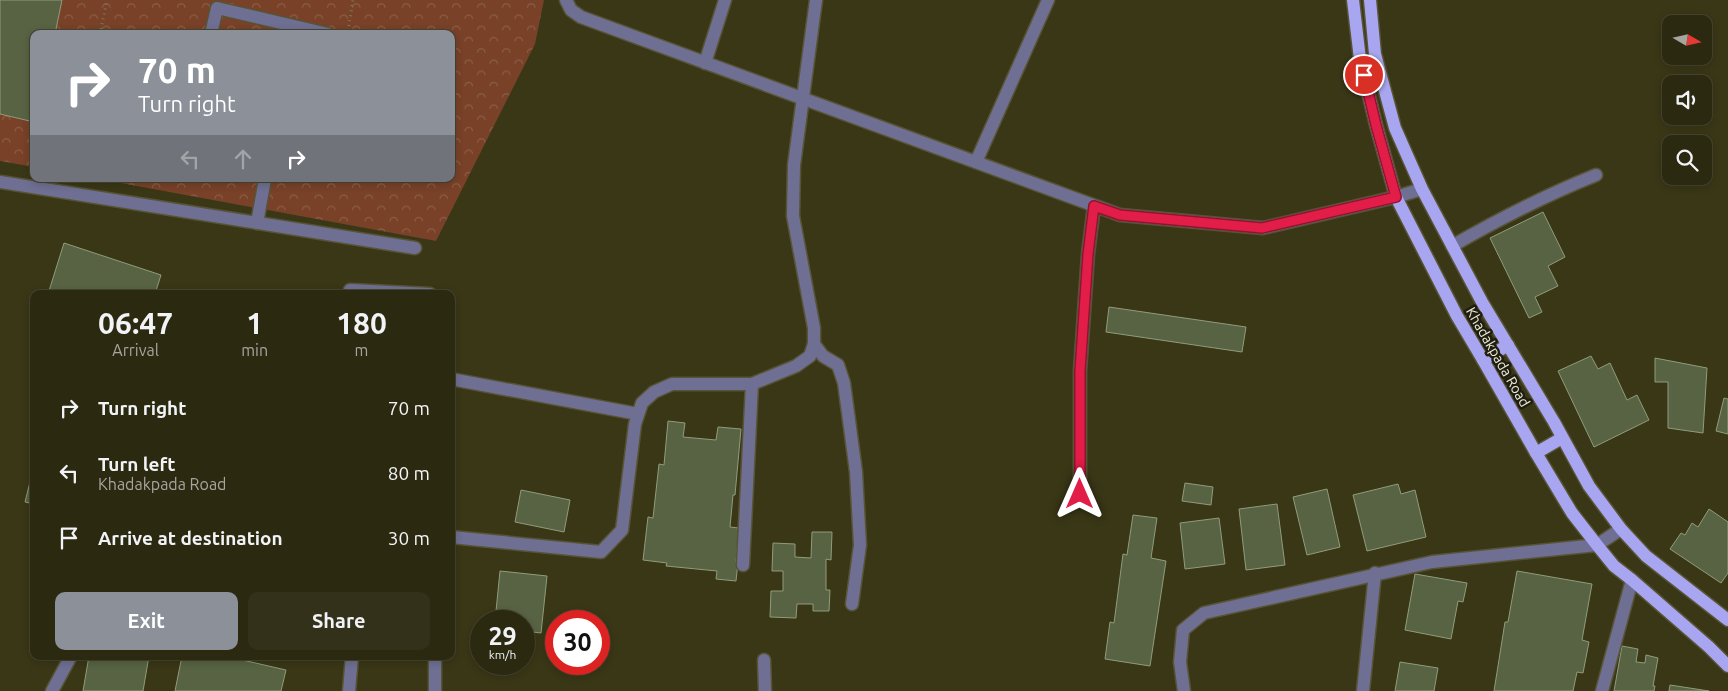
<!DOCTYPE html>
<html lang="en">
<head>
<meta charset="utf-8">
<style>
  body { margin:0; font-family:Ubuntu,sans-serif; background:#34311a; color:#f1f3f6; height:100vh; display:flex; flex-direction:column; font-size:19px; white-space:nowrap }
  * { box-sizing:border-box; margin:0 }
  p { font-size:16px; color:#a6a69f }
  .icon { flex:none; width:28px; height:28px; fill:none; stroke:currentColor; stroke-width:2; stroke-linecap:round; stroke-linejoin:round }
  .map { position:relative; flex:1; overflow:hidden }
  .details { position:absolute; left:30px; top:290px; width:425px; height:370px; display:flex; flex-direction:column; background:#2c2911; border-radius:10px; box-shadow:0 2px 8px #0003,0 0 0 1px #484531 }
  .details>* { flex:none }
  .hud { position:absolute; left:30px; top:30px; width:425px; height:152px; border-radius:10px; box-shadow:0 2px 8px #0003,0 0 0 1px #484531; background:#8c9099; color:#fff; overflow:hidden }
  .needle { width:32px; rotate:99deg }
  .tools { position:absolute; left:1662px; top:15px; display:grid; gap:10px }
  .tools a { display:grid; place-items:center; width:50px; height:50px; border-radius:10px; background:#2c2911; box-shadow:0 2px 8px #0003,0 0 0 1px #484531; font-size:25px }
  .speed { position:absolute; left:470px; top:610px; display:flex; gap:10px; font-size:25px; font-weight:700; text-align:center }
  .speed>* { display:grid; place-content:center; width:65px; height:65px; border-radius:50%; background:#2c2911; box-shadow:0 2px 8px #0003,0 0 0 1px #484531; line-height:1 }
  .speed small { font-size:12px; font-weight:400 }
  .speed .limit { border:8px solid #d22; background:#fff; color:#111 }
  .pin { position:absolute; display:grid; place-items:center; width:42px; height:42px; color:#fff; margin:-21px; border:2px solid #fff; border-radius:50%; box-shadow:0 1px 5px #0007 }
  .me { position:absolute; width:55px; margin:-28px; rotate:0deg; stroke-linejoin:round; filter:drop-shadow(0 0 4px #0008) }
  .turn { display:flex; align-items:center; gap:18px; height:105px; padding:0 25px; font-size:22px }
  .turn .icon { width:65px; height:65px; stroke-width:2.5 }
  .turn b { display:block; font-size:35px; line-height:42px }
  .lanes { display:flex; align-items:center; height:48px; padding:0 25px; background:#0003; justify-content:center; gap:25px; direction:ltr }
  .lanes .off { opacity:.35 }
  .eta { display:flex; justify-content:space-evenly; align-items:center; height:85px; text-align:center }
  .eta b { font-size:30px; font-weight:600; line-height:35px }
  .primary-button { display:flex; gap:10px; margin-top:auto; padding:10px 25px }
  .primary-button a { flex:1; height:58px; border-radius:10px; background:#8c9099; color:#fff; font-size:20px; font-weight:600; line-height:58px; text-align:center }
  .primary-button a+a { background:#34311a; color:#f1f3f6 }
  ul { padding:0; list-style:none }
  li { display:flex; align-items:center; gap:15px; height:65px; padding:0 25px }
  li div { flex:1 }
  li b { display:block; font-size:19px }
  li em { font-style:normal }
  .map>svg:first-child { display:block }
  .park { fill:url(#park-crowns) }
  .building { fill:#576343; stroke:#909c7b }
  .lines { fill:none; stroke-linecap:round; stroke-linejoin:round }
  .minor-casing { stroke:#575436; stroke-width:15 }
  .major-casing { stroke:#575436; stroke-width:15 }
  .path { stroke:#7b795d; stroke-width:3; stroke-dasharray:1 4; stroke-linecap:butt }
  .minor { stroke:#6f6f93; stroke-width:12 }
  .major { stroke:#a8a6f0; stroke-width:12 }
  .route-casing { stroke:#92132f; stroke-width:12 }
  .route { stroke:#e11d48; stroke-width:9 }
  .labels { text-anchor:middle; stroke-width:5; stroke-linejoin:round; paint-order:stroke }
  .street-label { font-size:14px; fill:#ededda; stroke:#1f1e10 }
</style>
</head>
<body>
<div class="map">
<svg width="1728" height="691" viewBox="0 0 1728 691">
  <defs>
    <pattern id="park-crowns" width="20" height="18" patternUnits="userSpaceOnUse" patternTransform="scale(1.25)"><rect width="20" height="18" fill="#784128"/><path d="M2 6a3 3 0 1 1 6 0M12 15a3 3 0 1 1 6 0" fill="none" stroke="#8c5d47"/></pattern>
  </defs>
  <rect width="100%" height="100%" fill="#3a3717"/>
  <!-- park -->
  <polygon class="park" points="0,0 544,0 535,44 436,241 99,179 451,179 451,34 34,34 34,167 0,161"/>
  <!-- building -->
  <g class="building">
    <polygon points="0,0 62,0 55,34 34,34 34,122 0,114"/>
    <polygon points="1543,212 1565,257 1548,266 1558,286 1535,297 1542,312 1529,318 1490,238"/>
    <polygon points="64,243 161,275 155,294 48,294"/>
    <polygon points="1109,307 1246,327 1242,352 1106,332"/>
    <polygon points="1591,356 1598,369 1610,363 1627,400 1637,395 1649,420 1594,447 1558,371"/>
    <polygon points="1655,358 1707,368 1703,433 1668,428 1668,382 1655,382"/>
    <polygon points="1724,398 1728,399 1728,434 1716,431"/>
    <polygon points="668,421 685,423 683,437 716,440 718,427 741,429 735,495 733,495 730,527 739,528 736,562 738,562 736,581 716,579 717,571 666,566 667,563 643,560 648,517 653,518 659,464 664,465"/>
    <polygon points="34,466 34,504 25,502"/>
    <polygon points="1185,483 1213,487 1211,505 1182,501"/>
    <polygon points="1398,484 1401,494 1415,490 1426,537 1367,551 1353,495"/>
    <polygon points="1327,489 1340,547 1307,555 1293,497"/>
    <polygon points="521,490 570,500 564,532 515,522"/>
    <polygon points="1277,504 1285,565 1246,570 1239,509"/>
    <polygon points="1709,509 1728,522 1728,573 1721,583 1670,549 1681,533 1685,535 1692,523 1698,527"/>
    <polygon points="1133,515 1157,518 1151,558 1166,561 1150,666 1105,659 1110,622 1114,623 1123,554 1127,555"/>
    <polygon points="1219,518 1225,564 1185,569 1180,523"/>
    <polygon points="812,532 832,532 831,560 826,559 826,590 830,590 829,611 813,611 813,604 797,604 796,618 770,617 771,591 783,591 783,571 772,571 773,543 795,544 795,557 811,558"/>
    <polygon points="500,571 547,576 541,633 524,631 524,621 495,621"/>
    <polygon points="1517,571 1592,584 1582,640 1589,642 1583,673 1577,672 1573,691 1494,691 1505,622 1508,622"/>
    <polygon points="1415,574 1467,583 1463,602 1458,601 1451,639 1405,630"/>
    <polygon points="1622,646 1638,649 1636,662 1645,663 1646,655 1658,658 1653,686 1655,686 1654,691 1614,691"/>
    <polygon points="89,656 149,656 143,691 83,691"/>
    <polygon points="182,656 225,656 286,670 281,691 175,691"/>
    <polygon points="1400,662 1438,668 1434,691 1395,691"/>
    <polygon points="1670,685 1709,691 1669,691"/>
  </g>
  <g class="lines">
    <defs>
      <g id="minor">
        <polyline points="566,0 571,10 581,17 1120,215 1263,228 1396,197 1422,189"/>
        <polyline points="211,34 217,8 328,34"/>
        <polyline points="705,63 725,0"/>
        <polyline points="976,162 1048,0"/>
        <polyline points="0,182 415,248"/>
        <polyline points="257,223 265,179"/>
        <path d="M 1452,246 C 1499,219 1546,195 1596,175"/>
        <polyline points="350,290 430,294"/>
        <polyline points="814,344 823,356 838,365 844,383 856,472 860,545 852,604"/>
        <polyline points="451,379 638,414"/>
        <polyline points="1080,494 1080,371 1088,254 1094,206"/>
        <polyline points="451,537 601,552 622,530 635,424 642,403 654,392 672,384 752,384 796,366 810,356 814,344 814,328 793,216 794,165 816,0"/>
        <polyline points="743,565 752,384"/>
        <polyline points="764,660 765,691"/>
        <polyline points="52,691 71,656"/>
        <polyline points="349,691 352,656"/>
        <polyline points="435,691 435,656"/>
        <polyline points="1184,691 1180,662 1183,630 1204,613 1432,562 1597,545 1621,529"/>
        <polyline points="1363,691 1375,573"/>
        <polyline points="1602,691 1632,580"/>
      </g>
      <g id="major">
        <polyline points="1353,0 1360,59 1376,125 1396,197 1457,316 1483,360 1536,453 1572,513 1597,545 1614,566 1632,580 1709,647 1728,666"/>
        <polyline points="1370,0 1375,54 1395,128 1422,189 1482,302 1554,422 1589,486 1621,529 1646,556 1728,620"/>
        <polyline points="1483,360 1508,345"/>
        <polyline points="1536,453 1562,438"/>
      </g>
    </defs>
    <!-- minor casing -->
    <use href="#minor" class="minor-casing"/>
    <!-- major casing -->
    <use href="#major" class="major-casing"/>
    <!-- path -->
    <g class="path">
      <polyline points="348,31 353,0"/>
      <polyline points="100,34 107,0"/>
    </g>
    <!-- minor -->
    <use href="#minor" class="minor"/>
    <!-- major -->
    <use href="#major" class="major"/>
  </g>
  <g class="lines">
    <defs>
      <polyline id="route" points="1080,494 1080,371 1088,254 1094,206 1120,215 1262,228 1396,197 1376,125 1364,75"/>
    </defs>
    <!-- route casing -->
    <use href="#route" class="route-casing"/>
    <!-- route -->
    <use href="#route" class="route"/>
  </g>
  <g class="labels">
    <!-- street labels -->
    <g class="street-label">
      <text transform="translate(1498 357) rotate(60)" y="5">Khadakpada Road</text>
    </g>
  </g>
</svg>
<div class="tools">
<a><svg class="needle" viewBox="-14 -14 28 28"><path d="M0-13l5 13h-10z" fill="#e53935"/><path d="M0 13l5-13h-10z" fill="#a6a69f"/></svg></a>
<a><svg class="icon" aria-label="sound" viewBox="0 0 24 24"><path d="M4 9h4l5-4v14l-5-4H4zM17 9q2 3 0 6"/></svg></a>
<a><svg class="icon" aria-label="search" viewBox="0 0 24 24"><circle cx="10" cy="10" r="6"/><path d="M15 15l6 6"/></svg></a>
</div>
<div class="speed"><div>29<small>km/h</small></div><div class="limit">30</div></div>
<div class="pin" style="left:1364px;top:75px;background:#d93025"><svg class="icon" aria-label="arrive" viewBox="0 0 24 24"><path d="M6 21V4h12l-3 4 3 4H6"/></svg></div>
<svg class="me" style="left:1080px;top:494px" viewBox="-20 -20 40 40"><path d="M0-17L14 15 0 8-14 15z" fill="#e11d48" stroke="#fff" stroke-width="4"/></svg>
<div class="hud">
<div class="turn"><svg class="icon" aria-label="right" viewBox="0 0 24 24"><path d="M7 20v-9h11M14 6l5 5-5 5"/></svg><div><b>70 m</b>Turn right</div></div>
<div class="lanes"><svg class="icon off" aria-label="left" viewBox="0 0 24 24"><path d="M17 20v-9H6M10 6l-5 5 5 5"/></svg><svg class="icon off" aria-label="ahead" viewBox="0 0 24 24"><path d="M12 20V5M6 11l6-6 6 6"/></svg><svg class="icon" aria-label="right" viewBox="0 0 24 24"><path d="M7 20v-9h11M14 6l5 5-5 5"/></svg></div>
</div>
<section class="details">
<div class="eta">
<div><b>06:47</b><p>Arrival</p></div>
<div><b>1</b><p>min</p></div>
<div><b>180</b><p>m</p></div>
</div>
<ul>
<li><svg class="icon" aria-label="right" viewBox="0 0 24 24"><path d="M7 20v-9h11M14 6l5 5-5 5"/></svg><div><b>Turn right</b></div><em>70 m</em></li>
<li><svg class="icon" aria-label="left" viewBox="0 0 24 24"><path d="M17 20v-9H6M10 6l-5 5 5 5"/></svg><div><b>Turn left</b><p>Khadakpada Road</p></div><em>80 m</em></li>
<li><svg class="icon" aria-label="arrive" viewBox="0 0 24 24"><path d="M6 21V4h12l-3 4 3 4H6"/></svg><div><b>Arrive at destination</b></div><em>30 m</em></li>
</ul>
<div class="primary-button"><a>Exit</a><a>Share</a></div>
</section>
</div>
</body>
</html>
